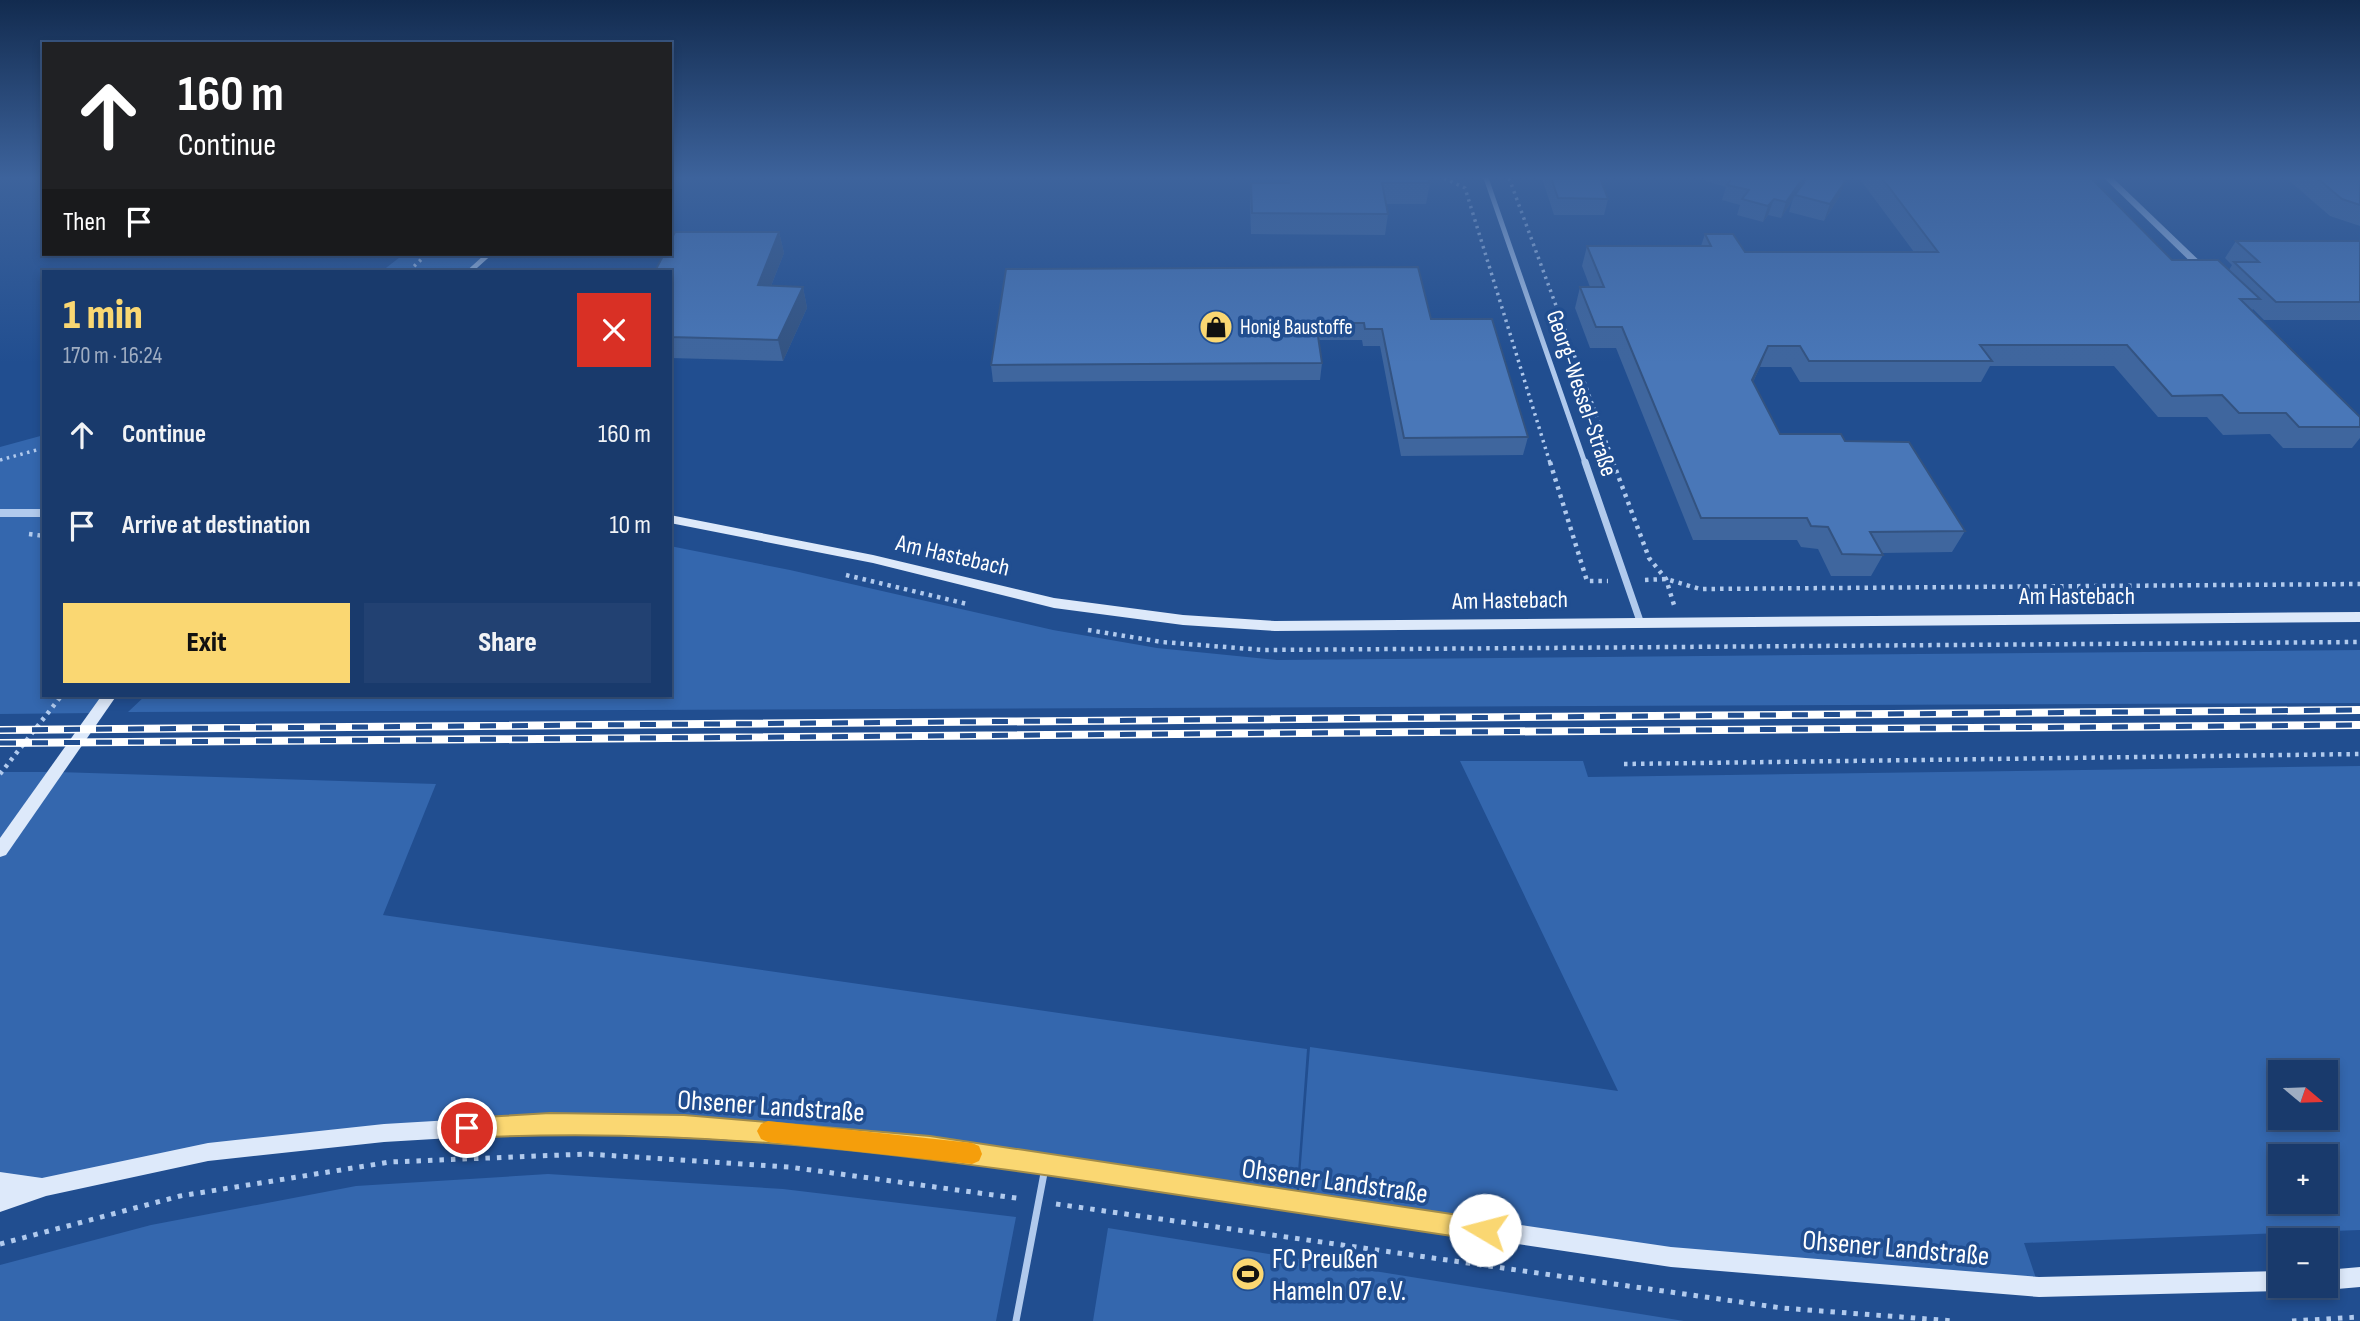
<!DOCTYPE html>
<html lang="en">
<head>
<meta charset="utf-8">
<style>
  body { margin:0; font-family:"Sofia Sans Condensed",sans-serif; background:#224172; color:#f1f3f6; height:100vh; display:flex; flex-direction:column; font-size:26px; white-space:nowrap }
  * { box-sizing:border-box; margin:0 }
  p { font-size:23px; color:#9fadc2 }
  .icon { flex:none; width:38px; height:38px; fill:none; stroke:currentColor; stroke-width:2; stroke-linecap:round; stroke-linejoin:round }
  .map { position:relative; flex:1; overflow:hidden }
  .sheet { position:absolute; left:42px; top:270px; width:630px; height:427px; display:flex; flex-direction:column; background:#193a6c; border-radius:0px; box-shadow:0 4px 10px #0003,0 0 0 2px #37547f }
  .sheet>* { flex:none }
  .hud { position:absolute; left:42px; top:42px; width:630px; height:214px; border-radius:0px; box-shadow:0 4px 10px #0003,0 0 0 2px #37547f; background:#202124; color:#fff; overflow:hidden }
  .needle { width:46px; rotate:109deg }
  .fabs { position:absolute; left:2268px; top:1060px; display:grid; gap:14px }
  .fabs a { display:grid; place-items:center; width:70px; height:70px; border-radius:0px; background:#193a6c; box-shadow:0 4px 10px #0003,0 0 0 2px #37547f; font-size:35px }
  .pin { position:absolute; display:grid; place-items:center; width:60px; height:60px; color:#fff; margin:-30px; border:4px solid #fff; border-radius:50%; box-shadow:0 2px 7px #0007 }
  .me { position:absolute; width:77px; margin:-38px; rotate:278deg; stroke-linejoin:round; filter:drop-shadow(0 0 5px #0008) }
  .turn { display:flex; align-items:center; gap:24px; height:147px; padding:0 21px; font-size:32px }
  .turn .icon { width:91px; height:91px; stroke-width:2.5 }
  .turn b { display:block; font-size:49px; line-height:60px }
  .then { display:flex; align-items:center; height:66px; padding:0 21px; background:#0003; gap:14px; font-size:26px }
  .round { display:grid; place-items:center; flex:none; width:74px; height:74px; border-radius:0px; background:#224172 }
  .summary { display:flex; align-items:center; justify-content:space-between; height:119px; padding:0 21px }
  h1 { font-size:42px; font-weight:800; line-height:52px; color:#fad772 }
  .primary-button { display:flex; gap:14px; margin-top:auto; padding:14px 21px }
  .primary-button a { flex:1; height:80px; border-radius:0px; background:#fad772; color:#111; font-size:28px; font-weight:800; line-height:80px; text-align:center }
  .primary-button a+a { background:#224172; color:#f1f3f6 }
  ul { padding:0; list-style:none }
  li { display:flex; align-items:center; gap:21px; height:91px; padding:0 21px }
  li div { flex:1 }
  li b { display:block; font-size:26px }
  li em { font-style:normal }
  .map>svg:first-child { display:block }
  .green { fill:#3467ae; fill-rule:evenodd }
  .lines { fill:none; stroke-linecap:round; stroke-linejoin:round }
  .path-far2 { stroke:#b1caed; stroke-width:3.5; stroke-dasharray:2.5 4.5; stroke-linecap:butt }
  .path-far1 { stroke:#b1caed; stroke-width:4.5; stroke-dasharray:3.5 5; stroke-linecap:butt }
  .path { stroke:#b1caed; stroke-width:5; stroke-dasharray:4.5 7; stroke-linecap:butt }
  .service { stroke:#b1caed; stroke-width:7 }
  .minor-far1 { stroke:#b1caed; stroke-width:5 }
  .minor { stroke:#b1caed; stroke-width:7 }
  .tertiary { fill:#b1caed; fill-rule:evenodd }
  .secondary { fill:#dde9fa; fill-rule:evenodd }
  .rail-casing { stroke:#fff; stroke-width:8 }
  .rail { stroke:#214e90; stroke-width:5; stroke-dasharray:16; stroke-linecap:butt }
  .wall { fill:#3f669e }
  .shaded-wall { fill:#335381 }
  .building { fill:#4977b8; stroke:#335381; stroke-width:2 }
  .route { fill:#fad772; stroke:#a28c4a; stroke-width:2 }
  .slow { fill:#f59e0b }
  .labels { text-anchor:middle; stroke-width:7; stroke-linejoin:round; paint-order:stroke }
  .far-poi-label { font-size:21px; fill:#fff; stroke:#214e90; text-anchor:start }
  .street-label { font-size:24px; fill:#fff; stroke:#214e90 }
  .near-street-label { font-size:28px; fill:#fff; stroke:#214e90 }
  .near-poi-label { font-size:28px; fill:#fff; stroke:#214e90; text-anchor:start }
</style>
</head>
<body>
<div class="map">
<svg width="2360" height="1321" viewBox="0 0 2360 1321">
  <rect width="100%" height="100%" fill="#214e90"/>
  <!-- green -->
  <g class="green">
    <polygon points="404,254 487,254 469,271 382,271"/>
    <polygon points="44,435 44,510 0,511 0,447"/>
    <polygon points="0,512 44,512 44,695 108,695 96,713 0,714"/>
    <polygon points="670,546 790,570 1053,630 1157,648 1277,660 2360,650 2360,703 128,712 146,695 670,695"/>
    <path d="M 1460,761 L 1583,761 L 1588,777 L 2360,766 L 2360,1230 L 2024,1243 L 2039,1287 L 1671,1257 L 1298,1203 L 1310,1047 L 1618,1091 ZM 2280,1073 L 2326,1073 L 2326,1118 L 2280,1118 ZM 2280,1157 L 2326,1157 L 2326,1202 L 2280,1202 Z"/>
    <polygon points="0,772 54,772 0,847"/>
    <polygon points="58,772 436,784 383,915 1307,1049 1296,1199 685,1123 209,1150 0,1199 0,854"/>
    <polygon points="548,1174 783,1189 1016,1217 996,1321 0,1321 0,1265 151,1225 356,1186"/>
    <polygon points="1108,1228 1684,1321 1093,1321"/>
  </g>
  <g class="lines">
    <!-- path-far2 -->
    <g class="path-far2">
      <polyline points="1444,178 1465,188 1550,463"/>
      <polyline points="1509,178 1614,463"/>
      <polyline points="409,271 427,254"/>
      <polyline points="0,460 44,448"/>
    </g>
    <!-- path-far1 -->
    <g class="path-far1">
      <polyline points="1550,462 1587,581 1608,581"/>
      <polyline points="1613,462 1649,558 1666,579 1674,605"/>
      <polyline points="29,534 44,536"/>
      <polyline points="846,575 967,604"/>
      <polyline points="1645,580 1666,579 1700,589 2360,584"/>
      <polyline points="1088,630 1162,642 1263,650 2360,642"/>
      <polyline points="1624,764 2360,754"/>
      <polyline points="0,774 62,695"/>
    </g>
    <!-- path -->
    <g class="path">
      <polyline points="1056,1204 1782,1308 1954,1321"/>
      <polyline points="0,1244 180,1196 390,1162 587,1154 789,1167 1023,1199"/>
      <polyline points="2292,1321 2360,1317"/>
    </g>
    <!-- service -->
    <polyline class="service" points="1016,1321 1045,1168"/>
    <!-- minor-far1 -->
    <g class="minor-far1">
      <polyline points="1486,178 1585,463"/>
      <polyline points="470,271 489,254"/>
    </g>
    <!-- minor -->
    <polyline class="minor" points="1585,462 1640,621"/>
    <!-- tertiary -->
    <g class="tertiary">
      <polygon points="2104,178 2113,178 2207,268 2207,272 2201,272"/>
      <rect x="0" y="509" width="44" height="8"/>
    </g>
    <!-- secondary -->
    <g class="secondary">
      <polygon points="670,515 873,555 1054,598 1183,615 1275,621 2360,612 2360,622 1275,631 1183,625 1054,608 873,563 670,523"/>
      <polygon points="102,695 117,695 6,855 0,857 0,838"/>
      <polygon points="550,1114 684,1116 930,1138 1671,1247 2039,1277 2280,1271 2280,1286 2288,1286 2280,1291 2039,1297 1671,1267 930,1156 684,1134 550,1132 384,1142 208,1161 46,1196 0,1212 0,1172 42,1178 208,1143 384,1124"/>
      <polygon points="2360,1267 2360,1287 2326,1290 2319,1287 2326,1286 2326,1270"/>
    </g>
    <defs>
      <g id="rail">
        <polyline points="0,730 2360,710"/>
        <polyline points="0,743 2360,725"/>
      </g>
    </defs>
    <!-- rail casing -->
    <use href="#rail" class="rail-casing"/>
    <!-- rail -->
    <use href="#rail" class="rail"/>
  </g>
  <!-- wall -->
  <g class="wall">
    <polygon points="1287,178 1428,178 1430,183 1426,204 1386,204 1388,214 1385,235 1251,234 1250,204 1251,183 1286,183"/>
    <polygon points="1542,178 1600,178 1608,199 1604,215 1554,215"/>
    <polygon points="1707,178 1803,178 1799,189 1839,197 1824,221 1789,212 1793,199 1781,218 1768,215 1763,222 1737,215 1740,205 1722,200 1726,187 1706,181"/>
    <polygon points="1859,178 2091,178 2172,260 2229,270 2232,265 2225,258 2236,241 2360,241 2360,320 2264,320 2253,309 2252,311 2360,417 2360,438 2352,448 2283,448 2270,434 2223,435 2207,417 2158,417 2114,366 1990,366 1981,382 1800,382 1791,367 1760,367 1753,382 1780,434 1845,441 1965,531 1952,552 1882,553 1883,555 1871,576 1831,576 1818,549 1801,547 1797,540 1693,540 1616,348 1590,348 1575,308 1580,287 1590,287 1582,266 1587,246 1701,246 1705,234 1745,252 1914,252"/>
    <polygon points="2286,178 2360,178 2360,226 2330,216"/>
    <polygon points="779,232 784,253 771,286 803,287 807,308 783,361 670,358 670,271"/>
    <polygon points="1006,269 1431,319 1528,437 1523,455 1401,456 1380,346 1363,346 1362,340 1318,340 1322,363 1320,380 993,382 991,365"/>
  </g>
  <!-- shaded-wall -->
  <g class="shaded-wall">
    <polygon points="1803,178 1798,193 1795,195 1793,199 1781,218 1786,202"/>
    <polygon points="1846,180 1839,197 1824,221 1830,204"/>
    <polygon points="1774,199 1768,215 1763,222 1768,206"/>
    <polygon points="779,232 784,253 763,306 758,285"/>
    <polygon points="803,287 807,308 783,361 778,340"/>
    <polygon points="1768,346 1760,367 1744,401 1752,380"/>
  </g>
  <!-- building -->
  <g class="building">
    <polygon points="1288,178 1428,178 1430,183 1382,183 1388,214 1252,213 1251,183 1289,183"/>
    <polygon points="1551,178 1600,178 1608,199 1558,198"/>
    <polygon points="1732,178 1803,178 1786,202 1774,199 1768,206 1742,199 1749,190 1727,185"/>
    <polygon points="1807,178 1838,178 1846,180 1830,204 1795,195"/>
    <polygon points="1882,178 2091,178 2172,260 2218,260 2260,299 2240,299 2360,417 2360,427 2299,427 2286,413 2239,413 2222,395 2172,396 2127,345 1980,345 1992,361 1809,361 1800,346 1768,346 1752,380 1780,434 1841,434 1845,441 1909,442 1965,531 1870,532 1883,555 1842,554 1828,527 1811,526 1807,518 1701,518 1622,327 1596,327 1580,287 1604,287 1587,246 1711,246 1705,234 1733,234 1745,252 1938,252"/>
    <polygon points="2317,178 2360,178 2360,205 2342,199"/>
    <polygon points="675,232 779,232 758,285 803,287 778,340 670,337 670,271 655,271 664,254 670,254 670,242"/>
    <polygon points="2236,241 2360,241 2360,302 2276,302 2234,262 2259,262"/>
    <polygon points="1418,267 1431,319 1492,319 1528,437 1404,438 1382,329 1365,329 1364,323 1316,323 1322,363 991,365 1006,269"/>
  </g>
  <!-- sky -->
  <linearGradient id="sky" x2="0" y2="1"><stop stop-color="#122b4f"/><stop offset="0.49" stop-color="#3d639c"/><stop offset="1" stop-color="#3d639c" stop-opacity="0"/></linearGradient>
  <rect width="2360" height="363" fill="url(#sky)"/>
  <!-- route -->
  <path class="route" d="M 550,1113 L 684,1115 L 930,1136 L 1485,1219 L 1492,1222 L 1496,1230 L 1492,1238 L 1485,1241 C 1363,1223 1241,1204 1119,1186 C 901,1153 688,1126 467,1138 L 460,1135 L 457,1128 L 460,1121 L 467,1118 Z"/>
  <!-- slow -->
  <polygon class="slow" points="768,1121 972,1143 979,1146 982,1154 979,1161 972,1164 768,1142 761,1139 757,1131 761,1124"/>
  <!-- icons -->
  <defs>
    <symbol id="shop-disc" viewBox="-11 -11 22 22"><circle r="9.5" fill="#fad772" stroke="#214e90"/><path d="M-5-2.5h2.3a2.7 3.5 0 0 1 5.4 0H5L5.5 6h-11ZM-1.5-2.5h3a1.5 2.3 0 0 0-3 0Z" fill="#111"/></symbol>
    <symbol id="stadium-disc" viewBox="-11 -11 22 22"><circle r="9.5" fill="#fad772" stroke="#214e90"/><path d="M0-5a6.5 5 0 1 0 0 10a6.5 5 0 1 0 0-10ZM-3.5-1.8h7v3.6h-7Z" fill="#111"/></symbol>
  </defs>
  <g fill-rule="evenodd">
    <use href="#shop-disc" x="1197" y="308" width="38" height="38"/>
    <use href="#stadium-disc" x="1229" y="1255" width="38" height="38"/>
  </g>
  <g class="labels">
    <!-- far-poi labels -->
    <g class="far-poi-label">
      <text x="1240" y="334">Honig Baustoffe</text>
    </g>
    <!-- street labels -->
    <g class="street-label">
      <text transform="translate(1582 393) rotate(71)" y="8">Georg-Wessel-Straße</text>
      <text transform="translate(953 555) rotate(13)" y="8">Am Hastebach</text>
      <text x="2077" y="604">Am Hastebach</text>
      <text transform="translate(1510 600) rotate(-1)" y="8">Am Hastebach</text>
    </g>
    <!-- near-street labels -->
    <g class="near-street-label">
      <text transform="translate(771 1105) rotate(4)" y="10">Ohsener Landstraße</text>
      <text transform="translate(1335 1180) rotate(8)" y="10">Ohsener Landstraße</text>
      <text transform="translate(1896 1247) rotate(5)" y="10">Ohsener Landstraße</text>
    </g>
    <!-- near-poi labels -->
    <g class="near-poi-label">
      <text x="1272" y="1268">FC Preußen<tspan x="1272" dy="32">Hameln 07 e.V.</tspan></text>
    </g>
  </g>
</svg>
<div class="fabs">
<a><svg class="needle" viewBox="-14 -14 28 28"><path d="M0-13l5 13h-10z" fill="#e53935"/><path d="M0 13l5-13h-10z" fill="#9fadc2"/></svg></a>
<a>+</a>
<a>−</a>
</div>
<div class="pin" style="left:467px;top:1128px;background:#d93025"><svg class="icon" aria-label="arrive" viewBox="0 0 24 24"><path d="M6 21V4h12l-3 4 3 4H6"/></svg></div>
<svg class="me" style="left:1485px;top:1230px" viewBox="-20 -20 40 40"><circle r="19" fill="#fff"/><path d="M0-13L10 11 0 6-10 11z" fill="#fad772"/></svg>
<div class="hud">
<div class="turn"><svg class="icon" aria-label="ahead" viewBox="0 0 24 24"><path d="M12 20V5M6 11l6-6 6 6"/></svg><div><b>160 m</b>Continue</div></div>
<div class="then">Then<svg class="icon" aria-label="arrive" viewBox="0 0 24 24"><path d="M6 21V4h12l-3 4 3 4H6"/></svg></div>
</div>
<section class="sheet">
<div class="summary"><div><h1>1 min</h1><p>170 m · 16:24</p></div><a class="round" style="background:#d93025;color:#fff"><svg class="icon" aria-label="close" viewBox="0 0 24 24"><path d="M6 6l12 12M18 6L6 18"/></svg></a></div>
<ul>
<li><svg class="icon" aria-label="ahead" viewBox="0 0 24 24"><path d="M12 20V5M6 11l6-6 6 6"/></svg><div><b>Continue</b></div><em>160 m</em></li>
<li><svg class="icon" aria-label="arrive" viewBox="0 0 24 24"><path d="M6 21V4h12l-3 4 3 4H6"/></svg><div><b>Arrive at destination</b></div><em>10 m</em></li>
</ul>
<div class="primary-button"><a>Exit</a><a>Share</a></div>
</section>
</div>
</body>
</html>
